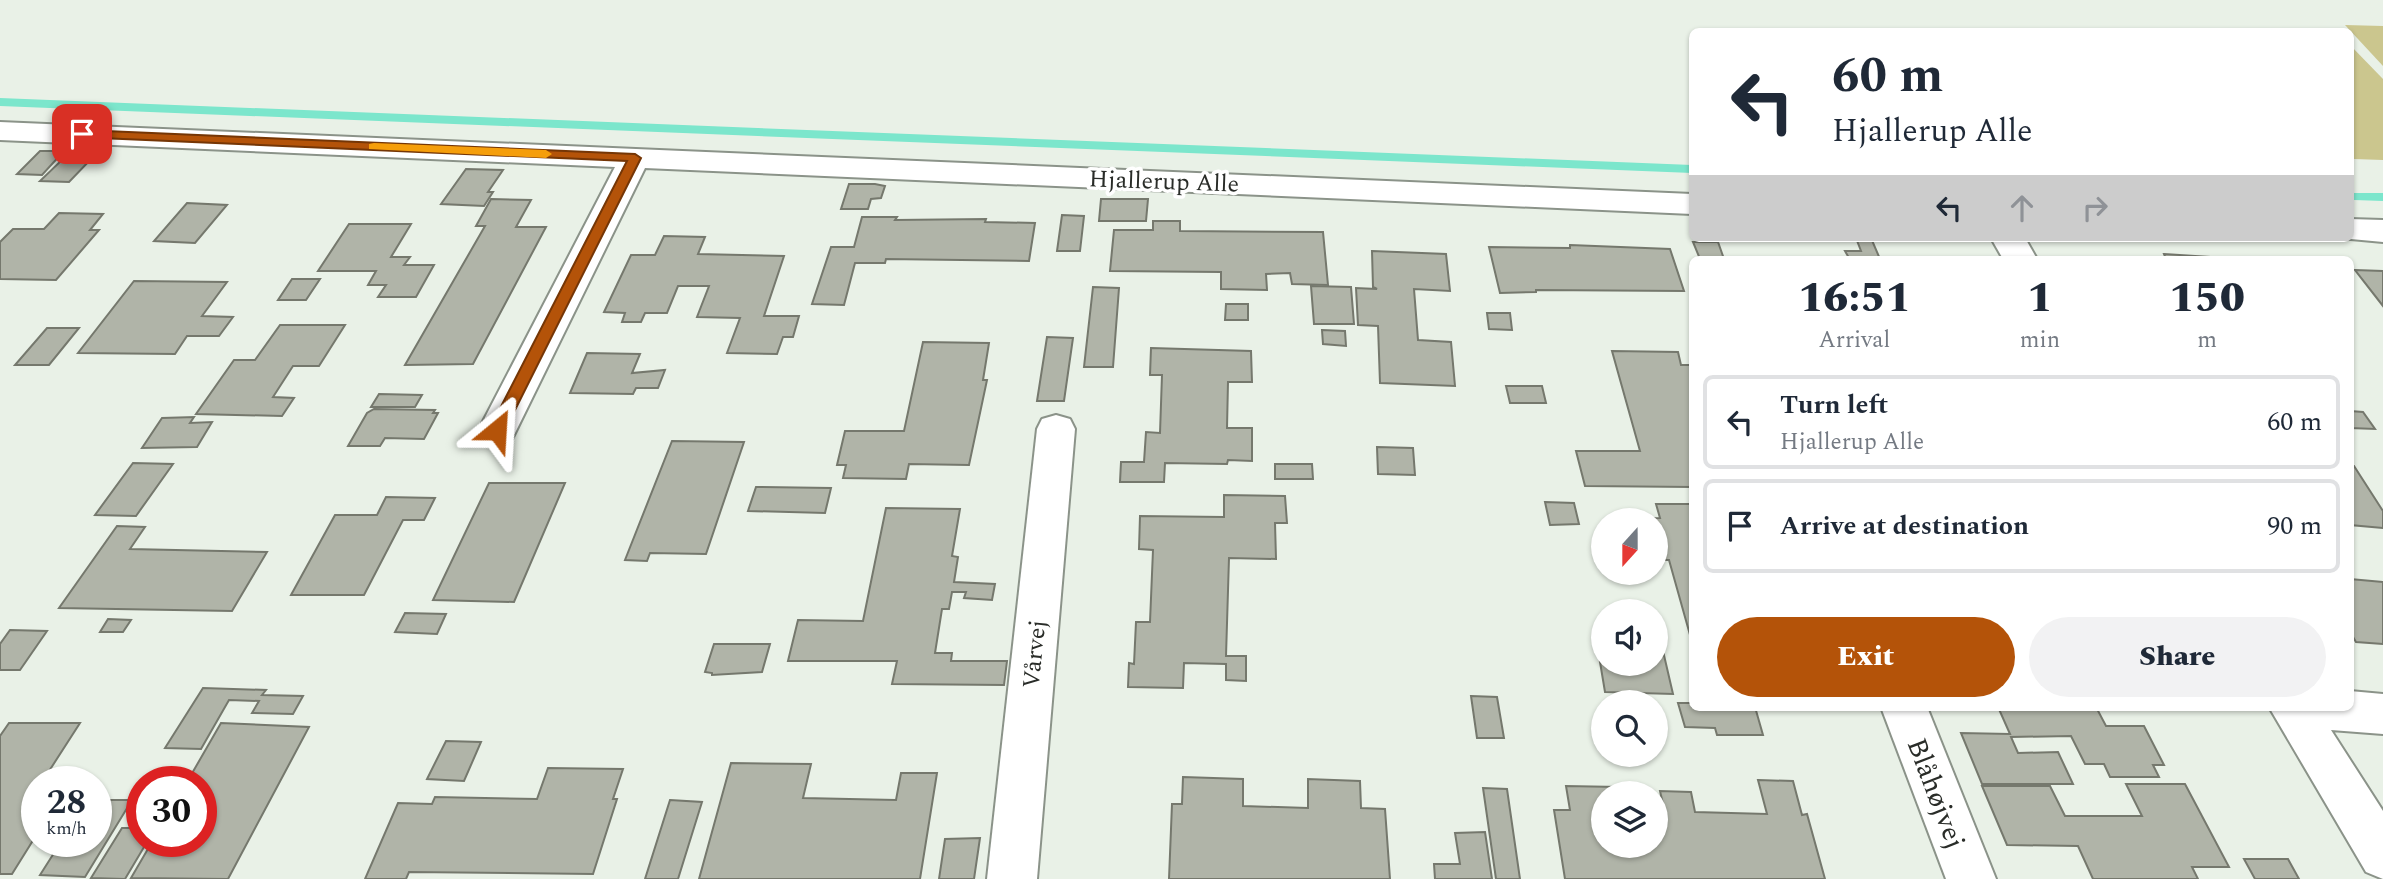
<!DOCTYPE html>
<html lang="en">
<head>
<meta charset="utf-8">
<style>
  body { margin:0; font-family:Spectral,serif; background:#f2f2f3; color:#1f2937; height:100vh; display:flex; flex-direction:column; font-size:26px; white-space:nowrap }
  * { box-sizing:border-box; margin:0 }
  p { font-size:23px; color:#747a83 }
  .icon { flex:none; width:38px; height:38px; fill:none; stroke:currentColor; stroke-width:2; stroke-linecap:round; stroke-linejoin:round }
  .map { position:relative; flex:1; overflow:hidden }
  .details { position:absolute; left:1689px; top:256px; width:665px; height:455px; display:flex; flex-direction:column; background:#fff; border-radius:10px; box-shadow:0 2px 5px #0004 }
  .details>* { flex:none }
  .banner { position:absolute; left:1689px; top:28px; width:665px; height:214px; border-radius:10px; box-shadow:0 2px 5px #0004; background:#fff; color:#1f2937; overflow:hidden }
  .needle { width:46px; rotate:201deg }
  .fabs { position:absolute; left:1591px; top:508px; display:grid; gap:14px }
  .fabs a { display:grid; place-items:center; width:77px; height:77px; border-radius:50%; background:#fff; box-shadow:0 2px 5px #0004; font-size:35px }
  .speed { position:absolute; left:21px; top:766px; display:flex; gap:14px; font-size:35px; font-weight:700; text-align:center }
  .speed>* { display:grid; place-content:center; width:91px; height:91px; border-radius:50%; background:#fff; box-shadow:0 2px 5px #0004; line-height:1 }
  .speed small { font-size:18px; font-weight:400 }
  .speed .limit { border:10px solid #d22; background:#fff; color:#111 }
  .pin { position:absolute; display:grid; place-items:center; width:60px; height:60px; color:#fff; margin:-30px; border-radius:14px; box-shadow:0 4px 10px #0006 }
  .me { position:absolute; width:77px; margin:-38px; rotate:27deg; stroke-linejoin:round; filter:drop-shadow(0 0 5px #0008) }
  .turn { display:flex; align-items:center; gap:24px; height:147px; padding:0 28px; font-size:32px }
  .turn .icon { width:91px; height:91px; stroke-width:2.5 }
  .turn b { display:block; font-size:49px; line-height:60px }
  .lanes { display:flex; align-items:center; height:66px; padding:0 28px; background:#0003; justify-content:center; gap:35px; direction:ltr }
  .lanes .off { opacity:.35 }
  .eta { display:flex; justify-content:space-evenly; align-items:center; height:119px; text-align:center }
  .eta b { font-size:42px; font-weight:800; line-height:49px }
  .cta { display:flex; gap:14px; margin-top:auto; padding:14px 28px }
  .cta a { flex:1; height:80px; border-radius:42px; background:#b45309; color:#fff; font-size:28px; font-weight:800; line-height:80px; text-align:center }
  .cta a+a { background:#f2f2f3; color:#1f2937 }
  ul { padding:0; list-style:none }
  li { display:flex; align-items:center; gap:21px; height:94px; margin:0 14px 10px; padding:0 14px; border:4px solid #e0e1e3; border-radius:10px }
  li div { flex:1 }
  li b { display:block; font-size:26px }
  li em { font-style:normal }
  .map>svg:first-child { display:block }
  .green { fill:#cbc68e }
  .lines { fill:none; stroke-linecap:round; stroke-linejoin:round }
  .stream { fill:#7ce6cc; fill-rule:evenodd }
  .building { fill:#b0b4a8; stroke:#75786d; stroke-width:2 }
  .minor-casing { stroke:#8b9389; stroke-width:4 }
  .minor { fill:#fff; fill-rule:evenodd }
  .route { fill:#b45309; stroke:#753606; stroke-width:2 }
  .slow { fill:#f59e0b }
  .labels { text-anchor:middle; stroke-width:7; stroke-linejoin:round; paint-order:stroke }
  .street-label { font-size:24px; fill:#292c28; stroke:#fff }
  .near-street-label { font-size:28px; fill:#292c28; stroke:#fff }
</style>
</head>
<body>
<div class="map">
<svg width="2383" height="879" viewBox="0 0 2383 879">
  <rect width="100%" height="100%" fill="#e9f1e7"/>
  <!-- green -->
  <g class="green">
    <polygon points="2345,25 2383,26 2383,66"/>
    <polygon points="2350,45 2383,79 2383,160 2354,159 2350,154"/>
  </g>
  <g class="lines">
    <!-- stream -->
    <g class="stream">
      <polygon points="0,98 1692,165 1692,173 0,106"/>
      <polygon points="2350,193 2383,193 2383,201 2354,200 2350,199"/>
    </g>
  </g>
  <!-- building -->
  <g class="building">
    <polygon points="40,151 64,151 42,175 17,174"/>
    <polygon points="66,156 94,156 69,182 40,181"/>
    <polygon points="466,169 503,170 488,192 493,192 484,206 441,204"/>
    <polygon points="849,184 875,184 885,186 881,198 871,199 868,209 841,209"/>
    <polygon points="491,199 531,200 516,227 546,227 473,364 405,365 485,226 476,226"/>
    <polygon points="1101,199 1148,199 1146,221 1099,221"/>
    <polygon points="187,203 227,205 195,243 154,241"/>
    <polygon points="59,213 103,214 90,230 99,230 56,280 0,279 0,242 13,229 44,229"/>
    <polygon points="1062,215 1084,216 1080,251 1057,251"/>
    <polygon points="862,217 897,217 895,220 986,219 985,222 1035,223 1029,261 886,259 885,263 855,263 844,305 812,304 831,247 854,247"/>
    <polygon points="1153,221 1180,221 1180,231 1323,232 1328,285 1292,284 1290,273 1266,274 1267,290 1221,289 1221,272 1110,271 1114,230 1153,230"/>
    <polygon points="349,224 411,224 391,257 410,257 404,265 434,265 416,297 378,297 386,285 368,285 376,271 318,271"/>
    <polygon points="664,236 705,237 698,254 784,256 764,316 799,316 793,337 783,337 777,354 727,353 740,318 697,317 709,286 678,286 667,313 645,313 641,322 622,322 625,313 604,312 631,255 655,255"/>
    <polygon points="1856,238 1871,238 1880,259 1890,259 1838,259 1849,258 1845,251 1861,251"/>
    <polygon points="1693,242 1718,242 1724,259 1700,259"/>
    <polygon points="1570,245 1670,249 1684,291 1536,290 1536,292 1500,293 1489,247 1570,248"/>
    <polygon points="1372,251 1446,254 1450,291 1414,289 1418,340 1451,342 1455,386 1380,383 1378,326 1358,325 1356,288 1377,289 1373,287"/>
    <polygon points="2164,254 2242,259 2166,259"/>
    <polygon points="2355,270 2383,271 2383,306"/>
    <polygon points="292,279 320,279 306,300 278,300"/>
    <polygon points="134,281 227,282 202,316 233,317 219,336 187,336 175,354 78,353"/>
    <polygon points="1311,286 1351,287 1354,324 1314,324"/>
    <polygon points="1093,287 1119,288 1113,367 1084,367"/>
    <polygon points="1226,304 1248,304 1248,320 1225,320"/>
    <polygon points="1487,313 1510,313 1512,330 1489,329"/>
    <polygon points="280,325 345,325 319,366 293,366 273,397 294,398 282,416 196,414 234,360 255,360"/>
    <polygon points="47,328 79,328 49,365 15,365"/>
    <polygon points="1322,330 1345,331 1346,346 1323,344"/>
    <polygon points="1047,337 1073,338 1064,401 1037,401"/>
    <polygon points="923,342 989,343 983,380 987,380 969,465 909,464 906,479 843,478 846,465 837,465 845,431 904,431"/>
    <polygon points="1151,348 1251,351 1252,382 1228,382 1227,428 1252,428 1252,461 1228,460 1227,464 1165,463 1164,482 1120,482 1121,462 1144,462 1146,432 1160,433 1162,375 1150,375"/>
    <polygon points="1612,351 1678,352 1681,365 1692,365 1692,487 1585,486 1576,451 1640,451"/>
    <polygon points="587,353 640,354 632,373 665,370 658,388 636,388 633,394 570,393"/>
    <polygon points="1506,386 1542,386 1546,403 1510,403"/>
    <polygon points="379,394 422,395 415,407 371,407"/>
    <polygon points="374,409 435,410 433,413 438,413 424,439 385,438 380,446 348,446 367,413"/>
    <polygon points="2350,411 2363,412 2375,429 2350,428"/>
    <polygon points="194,417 190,423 212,422 197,447 142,448 162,418"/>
    <polygon points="672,441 744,442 706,554 650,553 647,561 625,560"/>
    <polygon points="1377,447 1413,448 1415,475 1378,474"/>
    <polygon points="133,463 173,464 136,516 95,515"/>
    <polygon points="1275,464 1312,464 1313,479 1275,479"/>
    <polygon points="2350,466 2354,466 2383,511 2383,528 2350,525"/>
    <polygon points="489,483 565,483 514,602 433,600"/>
    <polygon points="756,487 831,488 825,513 748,511"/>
    <polygon points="1224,495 1285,496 1287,523 1275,523 1276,559 1229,558 1226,656 1246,656 1246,681 1226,680 1226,664 1184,663 1183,688 1128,687 1129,663 1134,664 1136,622 1150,622 1153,550 1139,549 1140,516 1224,517"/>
    <polygon points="386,497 435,498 424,520 403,520 364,595 291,595 335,515 377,515"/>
    <polygon points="1545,502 1574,503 1579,524 1550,525"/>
    <polygon points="1656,504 1692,504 1692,642 1669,560 1656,560 1656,520 1604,520 1660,518"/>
    <polygon points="886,508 960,509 952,556 958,557 954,582 995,584 992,600 964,598 966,592 952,592 949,609 942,609 935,653 952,653 951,661 1007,661 1004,685 892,684 897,661 788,661 798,620 863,621"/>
    <polygon points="117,526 145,527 130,549 267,552 232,611 59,608"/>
    <polygon points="2350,579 2383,582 2383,644 2356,642 2350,632"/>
    <polygon points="405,613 446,614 437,634 395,632"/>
    <polygon points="108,619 131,620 123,632 100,632"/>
    <polygon points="10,630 47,631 20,670 0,670 0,644"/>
    <polygon points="1656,638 1660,638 1673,694 1605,692 1600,662 1656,663"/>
    <polygon points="714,644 770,644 762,672 712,675 712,673 705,672"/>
    <polygon points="203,688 266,690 262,695 303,696 293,714 252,713 259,701 229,700 201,749 165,748"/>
    <polygon points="1471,696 1497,697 1504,738 1477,738"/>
    <polygon points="1678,703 1692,703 1692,707 1755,707 1763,735 1717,735 1715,728 1685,727"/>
    <polygon points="1998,707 2096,707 2106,726 2144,726 2164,765 2153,765 2159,777 2110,777 2104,764 2085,764 2071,736 2011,737 2018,753 2058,752 2073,784 1982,784 1961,733 2010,734"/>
    <polygon points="9,723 80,723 42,782 37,782 37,834 12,874 0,874 0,736"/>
    <polygon points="221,723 309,727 228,879 131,878 152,842 201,842 201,782 187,782"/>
    <polygon points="446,741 481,742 464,781 427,779"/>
    <polygon points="731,763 811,764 803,798 896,800 901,773 937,773 920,879 699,879"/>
    <polygon points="548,768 623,769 613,799 617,799 593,874 409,872 406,879 365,879 398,803 432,804 435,797 537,799"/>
    <polygon points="1183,777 1243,779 1243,806 1308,808 1308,779 1360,781 1361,808 1385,809 1390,879 1169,879 1172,804 1182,804"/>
    <polygon points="1758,780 1793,781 1802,815 1807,814 1825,879 1565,879 1554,810 1570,810 1566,786 1619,787 1620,793 1603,793 1603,845 1656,845 1656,812 1665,813 1660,791 1691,792 1695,812 1767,814"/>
    <polygon points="2126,784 2185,784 2229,867 2192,867 2198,879 2093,879 2078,846 2007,845 1982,786 2050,786 2065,816 2142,816"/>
    <polygon points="1483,788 1507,789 1520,879 1496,879"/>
    <polygon points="96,800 132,800 85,877 40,875 61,842 96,842"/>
    <polygon points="670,800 702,802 678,879 645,879"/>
    <polygon points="122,828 142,828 142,842 147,842 125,879 91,878"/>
    <polygon points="1485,832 1492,879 1435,879 1434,864 1460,864 1455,833"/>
    <polygon points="980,838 974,879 939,879 945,839"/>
    <polygon points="2244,859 2288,859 2299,879 2255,879"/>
  </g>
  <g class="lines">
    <defs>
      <g id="minor">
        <polygon points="0,122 1692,194 1692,214 645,168 516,431 511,441 497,445 483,441 478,431 615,167 0,140"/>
        <polygon points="2350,219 2383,220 2383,242 2340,238 2350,238"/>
        <polygon points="1991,238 2025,238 2037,259 2003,259"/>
        <polygon points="1056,415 1070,419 1075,429 1037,879 987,879 1037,429 1042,419"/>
        <polygon points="2350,691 2383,694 2383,734 2331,730 2383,811 2383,879 2366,872 2269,707 2350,707"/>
        <polygon points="1881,707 1927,707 1996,879 1946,879"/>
      </g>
    </defs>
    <!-- minor casing -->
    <use href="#minor" class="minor-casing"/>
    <!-- minor -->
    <use href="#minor" class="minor"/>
  </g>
  <!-- route -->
  <polygon class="route" points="82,130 635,154 641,158 505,430 497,436 489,430 627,161 77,137 77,132"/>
  <!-- slow -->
  <polygon class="slow" points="374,143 546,150 552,154 546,158 369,149 369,144"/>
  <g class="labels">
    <!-- street labels -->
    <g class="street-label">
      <text transform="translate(1164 181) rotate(2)" y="8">Hjallerup Alle</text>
      <text transform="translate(1034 654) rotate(-84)" y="8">Vårvej</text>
    </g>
    <!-- near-street labels -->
    <g class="near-street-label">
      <text transform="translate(1937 793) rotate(69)" y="10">Blåhøjvej</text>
    </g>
  </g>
</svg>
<div class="fabs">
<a><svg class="needle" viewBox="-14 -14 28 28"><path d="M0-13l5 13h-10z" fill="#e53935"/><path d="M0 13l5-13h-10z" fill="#747a83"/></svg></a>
<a><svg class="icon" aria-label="sound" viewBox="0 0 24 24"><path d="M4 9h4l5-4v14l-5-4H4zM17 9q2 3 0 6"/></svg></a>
<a><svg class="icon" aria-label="search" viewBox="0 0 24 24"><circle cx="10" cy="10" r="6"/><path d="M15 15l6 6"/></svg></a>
<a><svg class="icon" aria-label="layers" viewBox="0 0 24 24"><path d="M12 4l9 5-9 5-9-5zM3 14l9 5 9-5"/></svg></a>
</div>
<div class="speed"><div>28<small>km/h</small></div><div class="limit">30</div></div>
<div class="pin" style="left:82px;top:134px;background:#d93025"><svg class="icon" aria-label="arrive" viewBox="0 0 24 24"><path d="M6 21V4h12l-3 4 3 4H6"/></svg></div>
<svg class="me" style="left:497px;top:430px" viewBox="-20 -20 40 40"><path d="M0-17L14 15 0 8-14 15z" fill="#b45309" stroke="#fff" stroke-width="4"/></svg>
<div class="banner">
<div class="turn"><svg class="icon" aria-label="left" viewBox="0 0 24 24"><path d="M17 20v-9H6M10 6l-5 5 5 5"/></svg><div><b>60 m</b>Hjallerup Alle</div></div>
<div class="lanes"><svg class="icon" aria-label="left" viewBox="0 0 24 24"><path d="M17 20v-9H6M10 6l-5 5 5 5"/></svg><svg class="icon off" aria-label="ahead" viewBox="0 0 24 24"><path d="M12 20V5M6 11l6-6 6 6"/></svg><svg class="icon off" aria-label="right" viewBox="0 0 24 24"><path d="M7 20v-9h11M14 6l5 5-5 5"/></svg></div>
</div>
<section class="details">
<div class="eta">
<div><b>16:51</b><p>Arrival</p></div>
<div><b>1</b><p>min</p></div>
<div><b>150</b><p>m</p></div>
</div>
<ul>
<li><svg class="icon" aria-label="left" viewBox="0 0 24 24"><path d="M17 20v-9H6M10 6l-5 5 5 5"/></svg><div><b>Turn left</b><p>Hjallerup Alle</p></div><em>60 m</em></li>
<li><svg class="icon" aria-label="arrive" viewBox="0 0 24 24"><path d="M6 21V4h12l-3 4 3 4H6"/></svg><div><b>Arrive at destination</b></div><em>90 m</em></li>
</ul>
<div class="cta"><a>Exit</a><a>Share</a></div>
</section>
</div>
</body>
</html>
